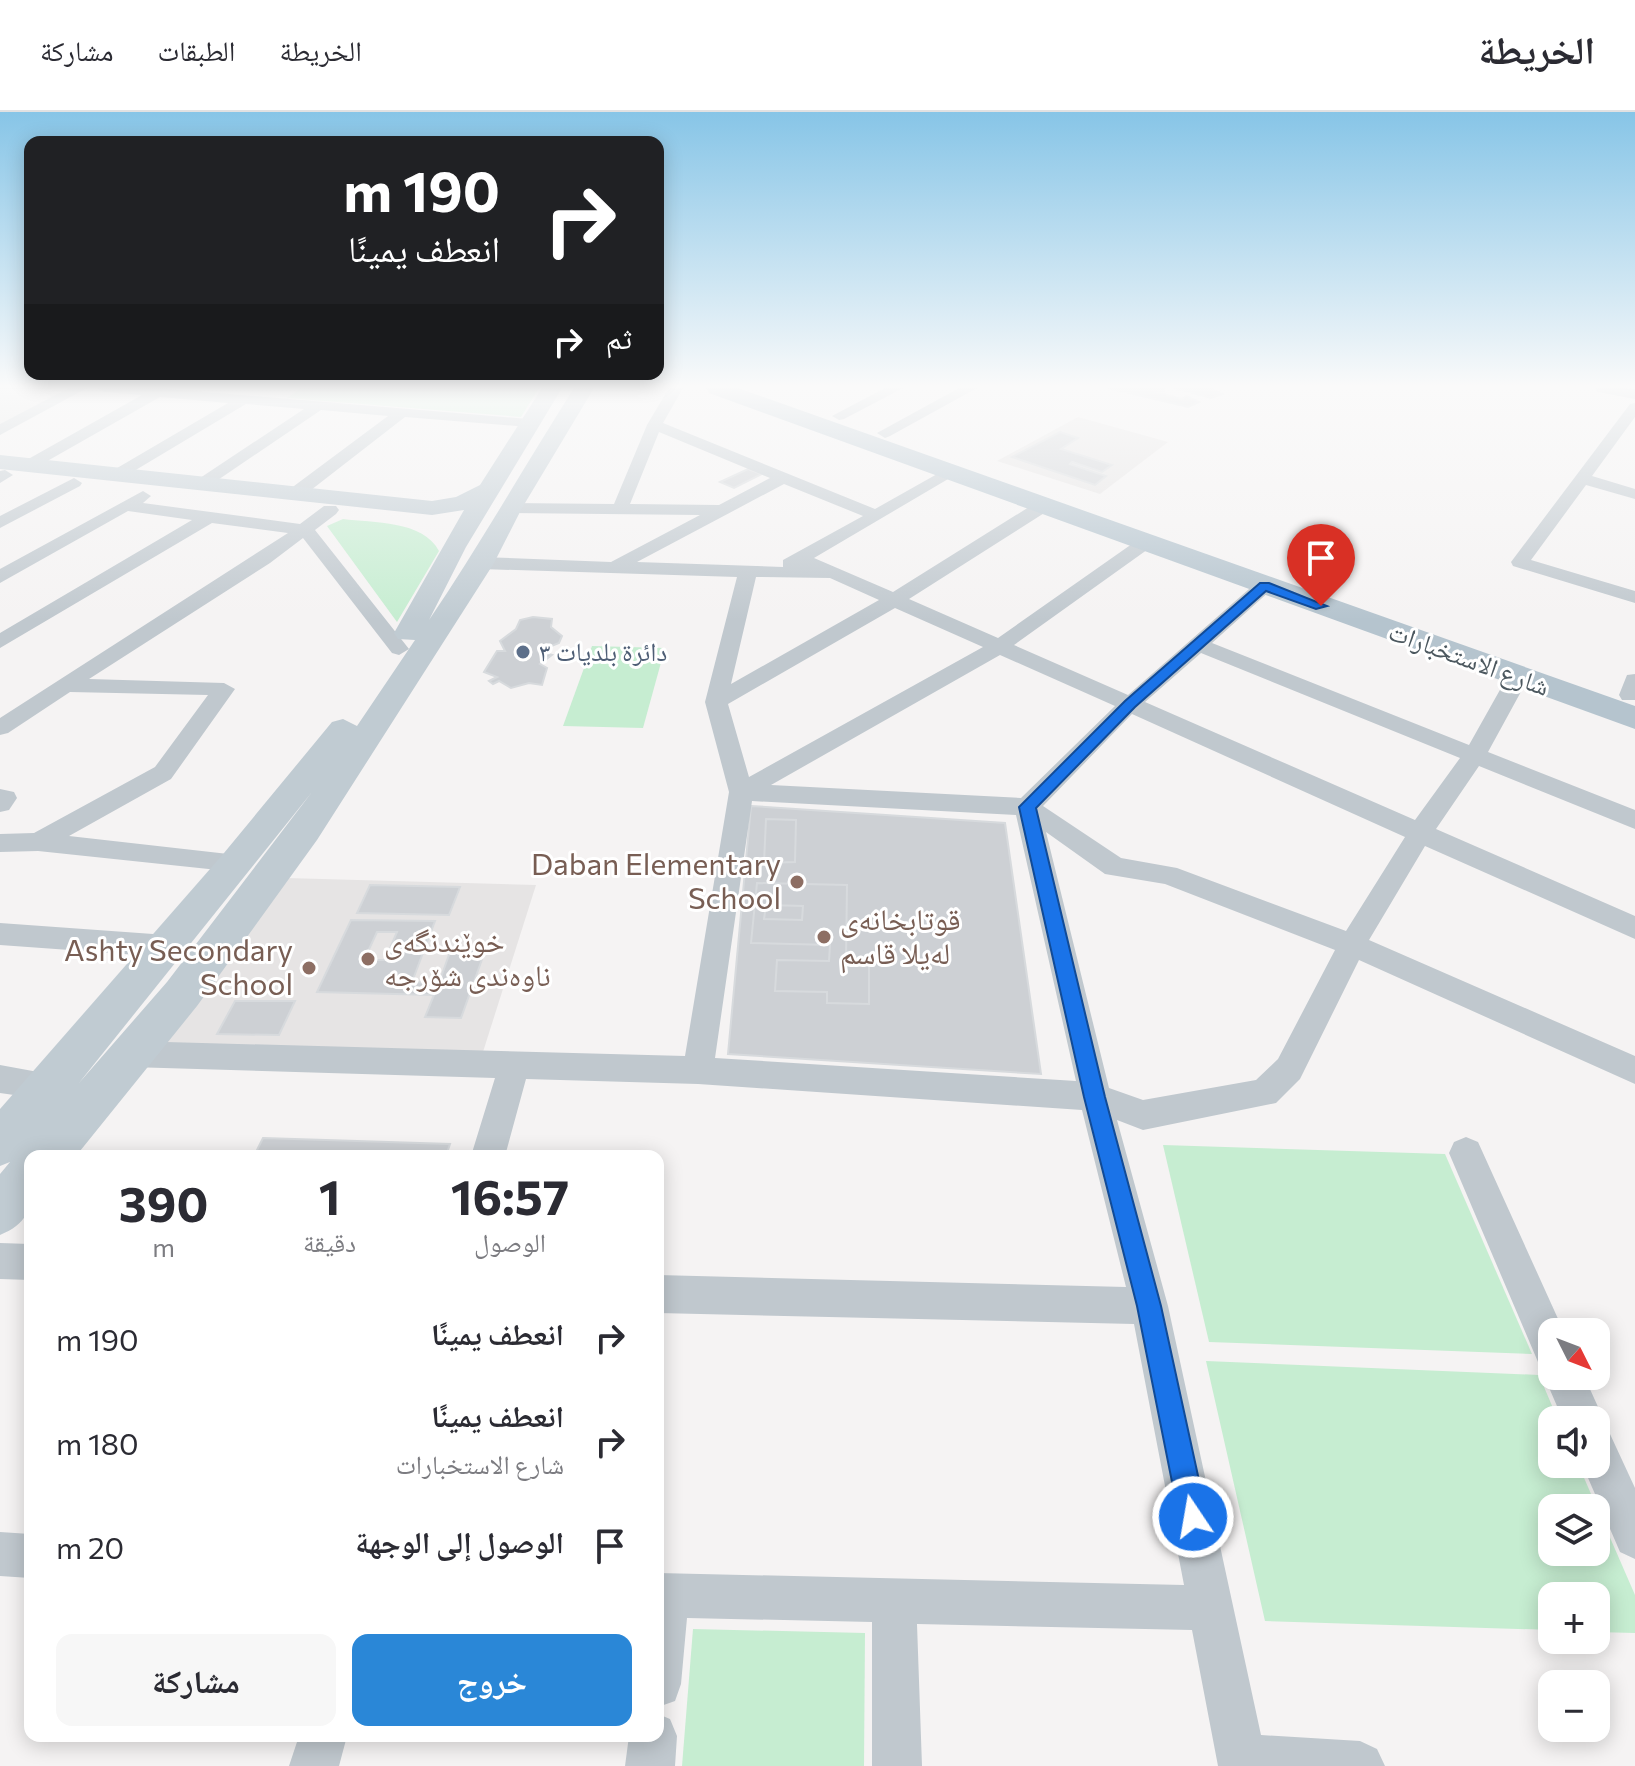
<!DOCTYPE html>
<html lang="ar">
<head>
<meta charset="utf-8">
<style>
  body { margin:0; font-family:Commissioner,"Noto Naskh Arabic",sans-serif; background:#f7f7f7; color:#2b2b33; direction:rtl; height:100vh; display:flex; flex-direction:column; font-size:30px; white-space:nowrap }
  * { box-sizing:border-box; margin:0 }
  p { font-size:26px; color:#7c7c81 }
  .icon { flex:none; width:44px; height:44px; fill:none; stroke:currentColor; stroke-width:2; stroke-linecap:round; stroke-linejoin:round }
  .map { position:relative; flex:1; overflow:hidden; direction:ltr }
  .panel { position:absolute; left:24px; top:1038px; width:640px; height:592px; display:flex; flex-direction:column; background:#fff; border-radius:16px; box-shadow:0 4px 20px #0003; direction:rtl }
  .panel>* { flex:none }
  .guide { position:absolute; left:24px; top:24px; width:640px; height:244px; border-radius:16px; box-shadow:0 4px 20px #0003; direction:rtl; background:#202124; color:#fff; overflow:hidden }
  .needle { width:52px; rotate:132deg }
  .buttons { position:absolute; left:1538px; top:1206px; display:grid; gap:16px }
  .buttons a { display:grid; place-items:center; width:72px; height:72px; border-radius:16px; background:#fff; box-shadow:0 4px 20px #0003; font-size:40px }
  .pin { position:absolute; display:grid; place-items:center; width:68px; height:68px; color:#fff; margin:-82px -34px; border-radius:50% 50% 50% 0; rotate:-45deg; box-shadow:0 0 8px #0007 }
  .pin .icon { rotate:45deg }
  .me { position:absolute; width:88px; margin:-44px; rotate:348deg; stroke-linejoin:round; filter:drop-shadow(0 0 6px #0008) }
  .turn { display:flex; align-items:center; gap:28px; height:168px; padding:0 32px; font-size:36px }
  .turn .icon { width:104px; height:104px; stroke-width:2.5 }
  .turn b { display:block; font-size:56px; line-height:68px }
  .then { display:flex; align-items:center; height:76px; padding:0 32px; background:#0003; gap:16px; font-size:30px }
  .eta { display:flex; justify-content:space-evenly; align-items:center; height:136px; text-align:center }
  .eta b { font-size:48px; font-weight:700; line-height:56px }
  .cta { display:flex; gap:16px; margin-top:auto; padding:16px 32px }
  .cta a { flex:1; height:92px; border-radius:16px; background:#2a87d7; color:#fff; font-size:32px; font-weight:700; line-height:92px; text-align:center }
  .cta a+a { background:#f7f7f7; color:#2b2b33 }
  ul { padding:0; list-style:none }
  li { display:flex; align-items:center; gap:24px; height:104px; padding:0 32px }
  li div { flex:1 }
  li b { display:block; font-size:30px }
  li em { font-style:normal }
  header { display:flex; align-items:center; gap:48px; box-sizing:border-box; height:112px; padding:0 40px; background:#fff; border-bottom:2px solid #e1e1e2 }
  header strong { font-size:38px }
  nav { display:flex; gap:44px; margin-inline-start:auto; font-size:28px }
  .map>svg:first-child { display:block }
  .education { fill:#e6e4e4 }
  .green { fill:#c6edd1; fill-rule:evenodd }
  .building { fill:#cdd0d4; stroke:#d7dadd; stroke-width:2; fill-rule:evenodd }
  .lines { fill:none; stroke-linecap:round; stroke-linejoin:round }
  .minor { fill:#c0c8ce; fill-rule:evenodd }
  .tertiary { fill:#c0c8ce; fill-rule:evenodd }
  .secondary { fill:#c0cbd2; fill-rule:evenodd }
  .primary { fill:#b5c4ce; fill-rule:evenodd }
  .route { fill:#1a73e8; stroke:#114b97; stroke-width:2 }
  .service-dot { fill:#5c6f8a; stroke:#fff; stroke-width:3 }
  .education-dot { fill:#8d6e63; stroke:#fff; stroke-width:3 }
  .labels { text-anchor:middle; stroke-width:6; stroke-linejoin:round; paint-order:stroke }
  .far-service-label { font-size:26px; fill:#4e5e75; stroke:#fff; text-anchor:start }
  .far-street-label { font-size:26px; fill:#4c585f; stroke:#fff }
  .education-label { font-size:30px; fill:#785e54; stroke:#fff; text-anchor:end }
</style>
</head>
<body>
<header>
<strong>الخريطة</strong>
<nav><a>الخريطة</a><a>الطبقات</a><a>مشاركة</a></nav>
</header>
<div class="map">
<svg width="1635" height="1654" viewBox="0 0 1635 1654">
  <rect width="100%" height="100%" fill="#f5f3f3"/>
  <!-- education -->
  <g class="education">
    <polygon points="0,276 46,276 68,278 0,312"/>
    <polygon points="1078,305 1168,330 1100,382 997,349"/>
    <polygon points="286,766 536,773 482,943 175,934 165,930"/>
  </g>
  <!-- green -->
  <g class="green">
    <polygon points="301,276 539,276 521,305 287,286"/>
    <path d="M 343,407 C 373,411 423,408 439,439 L 397,510 L 327,414 Z"/>
    <polygon points="592,534 665,536 643,616 563,614"/>
    <polygon points="1163,1033 1445,1042 1532,1242 1209,1230"/>
    <path d="M 1206,1249 L 1539,1263 L 1558,1308 L 1552,1308 L 1552,1352 L 1578,1352 L 1635,1483 L 1635,1521 L 1596,1520 L 1596,1484 L 1552,1484 L 1552,1518 L 1265,1509 ZM 1596,1396 L 1596,1440 L 1552,1440 L 1552,1396 Z"/>
    <polygon points="693,1517 865,1521 864,1654 682,1654"/>
  </g>
  <!-- building -->
  <g class="building">
    <polygon points="1108,276 1165,276 1164,279 1153,279 1182,287 1186,284 1199,290 1188,295"/>
    <polygon points="1174,276 1210,276 1223,282 1211,286"/>
    <polygon points="1060,320 1078,326 1061,337 1112,353 1102,360 1072,350 1070,352 1106,364 1095,373 1012,345"/>
    <polygon points="748,357 762,362 734,376 720,370"/>
    <polygon points="533,505 552,507 551,515 562,524 559,531 539,539 552,543 540,552 547,556 542,573 529,571 511,576 499,569 493,572 489,569 497,565 484,560 497,539 505,539 500,529 516,517 520,508"/>
    <polygon points="751,694 1005,711 1041,962 728,942"/>
    <polygon points="766,707 796,708 795,750 764,751"/>
    <path d="M 757,771 L 847,773 L 846,847 L 869,848 L 869,892 L 827,891 L 827,880 L 775,879 L 777,848 L 829,849 L 830,833 L 751,831 ZM 766,793 L 803,794 L 802,808 L 764,807 Z"/>
    <polygon points="370,773 460,775 449,803 357,801"/>
    <path d="M 351,808 L 435,809 L 412,870 L 439,871 L 451,837 L 485,839 L 461,906 L 425,905 L 434,883 L 317,880 ZM 377,820 L 397,820 L 385,848 L 364,848 Z"/>
    <polygon points="235,889 295,889 279,923 217,922"/>
    <polygon points="263,1026 450,1032 446,1044 254,1044"/>
  </g>
  <g class="lines">
    <!-- minor -->
    <g class="minor">
      <polygon points="69,276 87,276 0,323 0,312"/>
      <polygon points="97,276 158,276 528,307 535,311 528,315 405,305 302,385 290,385 288,381 290,377 388,304 321,298 209,374 197,374 197,368 304,297 246,292 124,365 112,365 112,359 228,291 160,285 35,356 23,356 23,350 142,283 104,280"/>
      <path d="M 669,276 L 683,276 L 663,311 L 875,397 L 946,357 L 958,357 L 960,360 L 814,446 L 893,480 L 1037,390 L 1049,390 L 1051,394 L 1049,398 L 909,487 L 998,526 L 1139,427 L 1151,427 L 1154,431 L 1151,435 L 1014,533 L 1128,583 L 1257,470 L 1271,470 L 1274,474 L 1271,478 L 1212,531 L 1469,633 L 1510,560 L 1526,560 L 1529,565 L 1488,640 L 1635,698 L 1635,717 L 1479,654 L 1436,717 L 1635,804 L 1635,827 L 1425,734 L 1369,828 L 1635,944 L 1635,972 L 1359,848 L 1300,967 L 1276,991 L 1143,1018 L 1117,1008 L 1168,1194 L 1261,1623 L 1360,1629 L 1377,1637 L 1385,1654 L 1218,1654 L 1192,1518 L 917,1512 L 922,1654 L 872,1654 L 872,1510 L 687,1506 L 681,1572 L 675,1589 L 658,1595 L 658,1461 L 1184,1473 L 1134,1212 L 658,1201 L 658,1163 L 1126,1175 L 1082,998 L 698,972 L 526,967 L 505,1044 L 471,1044 L 495,966 L 130,955 L 119,951 L 115,942 L 119,933 L 130,929 L 685,944 L 729,680 L 705,590 L 737,465 L 481,457 L 472,451 L 481,445 L 611,450 L 700,403 L 510,401 L 501,396 L 510,391 L 614,392 L 647,313 ZM 659,320 L 770,366 L 719,393 L 630,392 ZM 784,372 L 863,404 L 783,448 L 783,455 L 637,450 ZM 756,465 L 830,466 L 879,488 L 731,572 ZM 895,496 L 983,535 L 749,665 L 728,592 ZM 1201,541 L 1460,646 L 1415,708 L 1145,590 ZM 1000,543 L 1115,594 L 1021,686 L 771,673 ZM 1132,602 L 1405,725 L 1346,819 L 1177,756 L 1121,746 L 1043,694 ZM 752,689 L 1016,703 L 1076,969 L 715,946 ZM 1046,720 L 1105,762 L 1165,772 L 1335,838 L 1278,947 L 1256,968 L 1143,988 L 1109,976 Z"/>
      <polygon points="885,276 903,276 844,307 839,308 832,304"/>
      <polygon points="959,276 977,276 890,324 885,326 877,321"/>
      <polygon points="1635,291 1635,305 1592,364 1635,377 1635,387 1586,373 1531,448 1635,479 1635,491 1513,454 1511,450 1630,292"/>
      <polygon points="5,358 13,363 0,371 0,359"/>
      <polygon points="74,366 82,371 80,374 0,416 0,404"/>
      <polygon points="143,379 151,384 143,391 300,412 324,394 336,394 339,398 336,402 315,418 409,537 399,543 392,541 303,426 270,451 89,567 224,571 235,577 171,667 69,724 246,744 250,751 246,758 237,760 38,739 0,740 0,722 34,721 155,655 208,583 70,580 8,621 0,623 0,606 288,421 212,411 0,536 0,521 192,408 128,399 0,471 0,457"/>
      <polygon points="1635,562 1635,588 1622,588 1619,583 1627,563"/>
      <polygon points="0,677 14,680 17,686 9,698 0,700"/>
      <polygon points="0,811 167,823 177,826 181,834 177,842 167,845 0,833"/>
      <polygon points="0,953 60,964 65,974 60,984 49,988 0,981"/>
      <polygon points="1466,1025 1478,1030 1564,1220 1552,1220 1552,1264 1584,1264 1604,1308 1600,1317 1610,1322 1635,1376 1635,1447 1620,1440 1582,1352 1596,1352 1596,1308 1563,1308 1544,1264 1549,1254 1538,1250 1449,1041 1454,1030"/>
      <polygon points="0,1131 30,1132 30,1168 0,1167"/>
      <polygon points="0,1420 30,1422 30,1466 0,1464"/>
      <polygon points="658,1602 670,1607 677,1624 675,1654 625,1654 629,1624 658,1624"/>
      <polygon points="299,1624 347,1624 339,1654 289,1654"/>
    </g>
    <!-- tertiary -->
    <polygon class="tertiary" points="1595,276 1635,277 1635,287 1598,280"/>
    <!-- secondary -->
    <path class="secondary" d="M 542,276 L 562,276 L 466,435 L 429,508 C 480,433 525,353 574,276 L 594,276 L 522,396 L 494,451 L 317,728 L 197,894 L 76,1044 L 30,1044 C 30,1081 40,1107 0,1123 L 0,1062 L 10,1050 L 0,1054 L 0,997 L 224,741 L 332,610 L 343,607 L 357,614 L 415,528 L 398,527 L 394,521 L 464,398 L 432,403 L 0,357 L 0,343 L 432,389 L 456,385 L 480,373 ZM 312,680 L 167,870 L 79,971 Z"/>
    <!-- primary -->
    <polygon class="primary" points="706,276 738,276 1635,594 1635,617 709,281"/>
  </g>
  <!-- sky -->
  <linearGradient id="sky" x2="0" y2="1"><stop stop-color="#87c5e7"/><stop offset="0.54" stop-color="#fafafa"/><stop offset="1" stop-color="#fafafa" stop-opacity="0"/></linearGradient>
  <rect width="1635" height="508" fill="url(#sky)"/>
  <!-- route -->
  <polygon class="route" points="1260,471 1269,471 1327,494 1316,497 1266,479 1135,595 1036,696 1105,985 1161,1194 1207,1405 1203,1415 1193,1419 1183,1415 1179,1405 1137,1194 1084,985 1019,695 1125,589"/>
  <!-- markers -->
  <circle class="service-dot" cx="523" cy="540" r="8"/>
  <g class="education-dot">
    <circle cx="797" cy="770" r="8"/>
    <circle cx="824" cy="825" r="8"/>
    <circle cx="368" cy="847" r="8"/>
    <circle cx="309" cy="856" r="8"/>
  </g>
  <g class="labels">
    <!-- far-service labels -->
    <g class="far-service-label">
      <text x="539" y="549">دائرة بلديات ٣</text>
    </g>
    <!-- far-street labels -->
    <g class="far-street-label">
      <text transform="translate(1469 547) rotate(20)" y="9">شارع الاستخبارات</text>
    </g>
    <!-- education labels -->
    <g class="education-label">
      <text x="781" y="763">Daban Elementary<tspan x="781" dy="34">School</tspan></text>
      <text x="840" y="818" text-anchor="start">قوتابخانەی<tspan x="840" dy="34">لەیلا قاسم</tspan></text>
      <text x="384" y="840" text-anchor="start">خوێندنگەی<tspan x="384" dy="34">ناوەندی شۆرجە</tspan></text>
      <text x="293" y="849">Ashty Secondary<tspan x="293" dy="34">School</tspan></text>
    </g>
  </g>
</svg>
<div class="buttons">
<a><svg class="needle" viewBox="-14 -14 28 28"><path d="M0-13l5 13h-10z" fill="#e53935"/><path d="M0 13l5-13h-10z" fill="#7c7c81"/></svg></a>
<a><svg class="icon" aria-label="sound" viewBox="0 0 24 24"><path d="M4 9h4l5-4v14l-5-4H4zM17 9q2 3 0 6"/></svg></a>
<a><svg class="icon" aria-label="layers" viewBox="0 0 24 24"><path d="M12 4l9 5-9 5-9-5zM3 14l9 5 9-5"/></svg></a>
<a>+</a>
<a>−</a>
</div>
<div class="pin" style="left:1321px;top:494px;background:#d93025"><svg class="icon" aria-label="arrive" viewBox="0 0 24 24"><path d="M6 21V4h12l-3 4 3 4H6"/></svg></div>
<svg class="me" style="left:1193px;top:1405px" viewBox="-20 -20 40 40"><circle r="17" fill="#1a73e8" stroke="#fff" stroke-width="3"/><path d="M0-11L8 9 0 5-8 9z" fill="#fff"/></svg>
<div class="guide">
<div class="turn"><svg class="icon" aria-label="right" viewBox="0 0 24 24"><path d="M7 20v-9h11M14 6l5 5-5 5"/></svg><div><b>190 m</b>انعطف يمينًا</div></div>
<div class="then">ثم<svg class="icon" aria-label="right" viewBox="0 0 24 24"><path d="M7 20v-9h11M14 6l5 5-5 5"/></svg></div>
</div>
<section class="panel">
<div class="eta">
<div><b>16:57</b><p>الوصول</p></div>
<div><b>1</b><p>دقيقة</p></div>
<div><b>390</b><p>m</p></div>
</div>
<ul>
<li><svg class="icon" aria-label="right" viewBox="0 0 24 24"><path d="M7 20v-9h11M14 6l5 5-5 5"/></svg><div><b>انعطف يمينًا</b></div><em>190 m</em></li>
<li><svg class="icon" aria-label="right" viewBox="0 0 24 24"><path d="M7 20v-9h11M14 6l5 5-5 5"/></svg><div><b>انعطف يمينًا</b><p>شارع الاستخبارات</p></div><em>180 m</em></li>
<li><svg class="icon" aria-label="arrive" viewBox="0 0 24 24"><path d="M6 21V4h12l-3 4 3 4H6"/></svg><div><b>الوصول إلى الوجهة</b></div><em>20 m</em></li>
</ul>
<div class="cta"><a>خروج</a><a>مشاركة</a></div>
</section>
</div>
</body>
</html>
